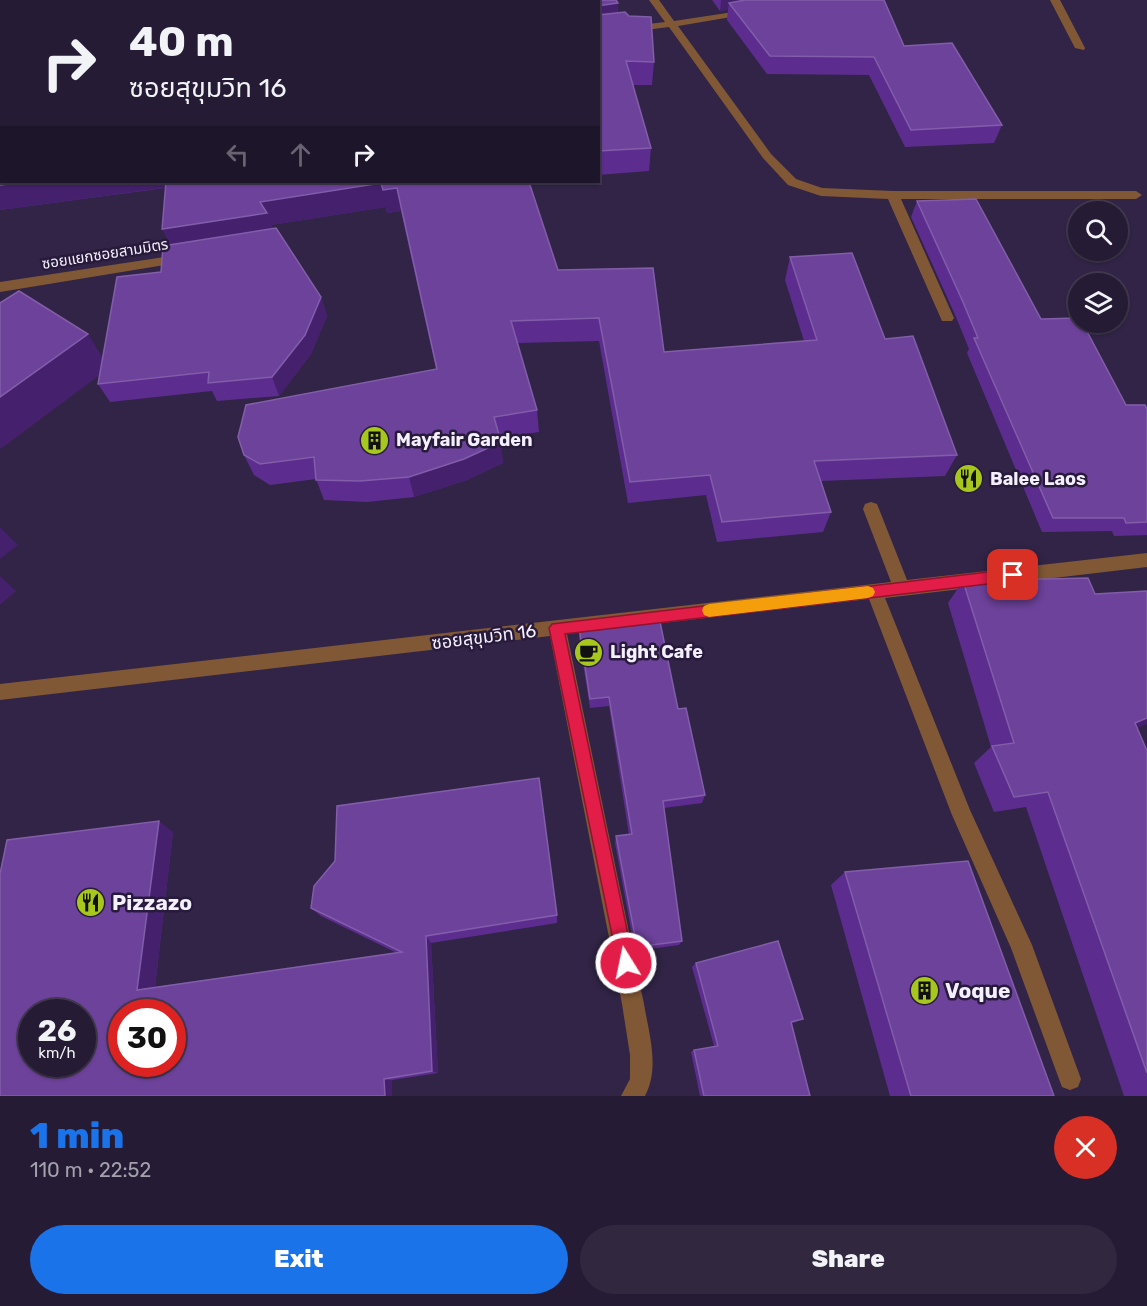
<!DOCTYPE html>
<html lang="en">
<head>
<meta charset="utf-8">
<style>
  body { margin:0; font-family:Rubik,"Noto Sans Thai",sans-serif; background:#312840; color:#f1f3f6; height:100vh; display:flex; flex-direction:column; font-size:22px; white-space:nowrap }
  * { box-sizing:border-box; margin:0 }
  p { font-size:20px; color:#a3a1ac }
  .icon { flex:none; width:33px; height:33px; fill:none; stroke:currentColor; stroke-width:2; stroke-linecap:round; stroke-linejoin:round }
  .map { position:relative; height:1096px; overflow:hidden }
  .drawer { display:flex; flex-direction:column; background:#251b34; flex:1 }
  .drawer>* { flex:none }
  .guide { position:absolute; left:0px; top:0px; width:600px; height:183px; box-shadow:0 2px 4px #0004,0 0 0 2px #42394f; background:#251b34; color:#f1f3f6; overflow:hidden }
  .tools { position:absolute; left:1068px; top:201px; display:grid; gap:12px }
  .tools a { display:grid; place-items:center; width:60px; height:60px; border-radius:50%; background:#251b34; box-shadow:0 2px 4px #0004,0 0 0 2px #42394f; font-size:30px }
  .speed { position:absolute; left:18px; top:999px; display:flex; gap:12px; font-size:30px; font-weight:700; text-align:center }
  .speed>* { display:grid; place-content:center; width:78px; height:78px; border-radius:50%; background:#251b34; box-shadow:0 2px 4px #0004,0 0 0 2px #42394f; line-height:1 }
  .speed small { font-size:15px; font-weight:400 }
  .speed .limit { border:9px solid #d22; background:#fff; color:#111 }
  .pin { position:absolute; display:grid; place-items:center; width:51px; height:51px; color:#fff; margin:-26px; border-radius:12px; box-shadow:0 3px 9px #0006 }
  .me { position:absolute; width:66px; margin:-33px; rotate:350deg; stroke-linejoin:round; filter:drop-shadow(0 0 4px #0008) }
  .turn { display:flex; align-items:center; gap:21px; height:126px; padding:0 30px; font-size:27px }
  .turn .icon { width:78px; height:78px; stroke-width:2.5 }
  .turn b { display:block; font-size:42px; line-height:51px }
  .lanes { display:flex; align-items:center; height:57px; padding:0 30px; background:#0003; justify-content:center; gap:30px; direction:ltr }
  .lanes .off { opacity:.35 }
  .round { display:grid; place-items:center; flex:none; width:63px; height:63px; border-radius:32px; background:#312840 }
  .head { display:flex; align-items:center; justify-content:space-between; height:102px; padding:0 30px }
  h1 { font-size:36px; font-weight:800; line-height:45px; color:#1a73e8 }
  .button { display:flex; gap:12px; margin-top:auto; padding:12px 30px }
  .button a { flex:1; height:69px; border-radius:36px; background:#1a73e8; color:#fff; font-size:24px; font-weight:800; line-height:69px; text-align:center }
  .button a+a { background:#312840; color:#f1f3f6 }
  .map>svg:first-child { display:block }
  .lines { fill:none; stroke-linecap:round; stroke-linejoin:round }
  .service { fill:#815835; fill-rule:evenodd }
  .minor { fill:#815835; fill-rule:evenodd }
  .wall { fill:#5c2d8f }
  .shaded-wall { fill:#44206d }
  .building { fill:#6d429b; stroke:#825daa; stroke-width:1.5; fill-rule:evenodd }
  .route { fill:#e11d48; stroke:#92132f; stroke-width:1.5 }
  .slow { fill:#f59e0b }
  .labels { text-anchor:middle; stroke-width:5; stroke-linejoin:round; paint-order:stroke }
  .far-street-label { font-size:15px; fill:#f4effd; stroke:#281a3b }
  .poi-label { font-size:18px; font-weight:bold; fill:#f4effd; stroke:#281a3b; text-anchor:start }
  .street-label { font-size:18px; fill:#f4effd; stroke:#281a3b }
  .near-poi-label { font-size:21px; font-weight:bold; fill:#f4effd; stroke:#281a3b; text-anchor:start }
</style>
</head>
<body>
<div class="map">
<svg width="1147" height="1096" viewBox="0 0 1147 1096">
  <rect width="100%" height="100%" fill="#312446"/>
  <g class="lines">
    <!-- service -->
    <rect class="service" x="405" y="0" width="10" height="2"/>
    <!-- minor -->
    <g class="minor">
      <polygon points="649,0 659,0 674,21 753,9 754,11 749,14 678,26 771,154 796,179 822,188 893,191 1136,191 1142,195 1136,199 901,199 954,318 952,321 942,321 888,199 821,196 788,185 763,158 669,27 598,36 598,30 665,22"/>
      <polygon points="1050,0 1060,0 1085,48 1084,50 1075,48"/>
      <polygon points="184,254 190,258 189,261 0,292 0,282"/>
      <path d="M 871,502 L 877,504 L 879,509 L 907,580 L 1147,553 L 1147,567 L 885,598 L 970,810 L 1032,945 L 1081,1079 L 1078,1087 L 1070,1090 L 1062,1087 L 1059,1079 L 1011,948 L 952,815 L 869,599 L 567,634 L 644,1004 C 649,1034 660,1068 645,1096 L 621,1096 L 630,1079 L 630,1055 L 622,1004 L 550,636 L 0,700 L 0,684 L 891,582 L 863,509 L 865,504 Z"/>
    </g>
  </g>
  <!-- wall -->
  <g class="wall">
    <polygon points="0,0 210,0 211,2 2,2"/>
    <polygon points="210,0 405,0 405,2 211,2"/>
    <polygon points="484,0 616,0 618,3 618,13 654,62 652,85 633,85 651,148 649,171 598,175 598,2 485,2"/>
    <polygon points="712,0 884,0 904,46 1002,125 994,143 905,147 869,75 767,74 727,20 728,9 720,11"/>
    <polygon points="0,64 2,64 2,182 529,182 558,270 664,352 804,341 785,280 790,257 885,339 957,455 945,476 821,481 831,512 823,532 717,542 706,495 628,503 599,341 518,343 537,410 539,432 499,438 503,463 467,480 414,497 367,502 324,500 316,479 270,485 254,475 244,455 436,369 401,211 387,213 386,207 271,225 273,229 321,297 327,316 311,354 279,396 217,401 212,391 110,402 98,384 99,375 0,449 103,357 161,272 169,245 165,188 0,210"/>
    <polygon points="917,201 1041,319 1126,405 1147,409 1147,535 1114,536 1112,531 1042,532 967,353 969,349 956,317 911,217"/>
    <polygon points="963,581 1137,729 1147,751 1147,1096 1124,1096 1026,807 994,812 974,763 991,747 948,603"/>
    <polygon points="579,627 678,709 705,795 702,803 664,808 682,941 679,945 635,951 615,843 616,836 629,835 609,706 590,708 579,638"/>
    <polygon points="173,832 155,987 397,953 321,916 311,908 557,915 557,923 431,943 438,1073 392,1080 392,1096 0,1096"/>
    <polygon points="845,872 1054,1096 890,1096 831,885"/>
    <polygon points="696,963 797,1022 792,1023 810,1096 700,1096 691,1052 694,1050 714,1046 692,967"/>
  </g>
  <!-- shaded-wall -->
  <g class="shaded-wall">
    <polygon points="158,0 210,0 211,2 152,2"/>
    <polygon points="721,0 781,0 729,3 728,9 720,11"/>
    <polygon points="618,3 617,25 598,28 598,6"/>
    <polygon points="28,182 175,182 177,186 0,210 0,185"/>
    <polygon points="381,183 397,188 401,211 387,213 386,207 271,225 275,236 173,252 162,229 260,202"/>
    <polygon points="321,297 327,316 311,354 279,396 272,377"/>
    <polygon points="88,334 109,368 0,449 0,397"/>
    <polygon points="501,442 503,463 467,480 414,497 409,477"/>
    <polygon points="0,527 18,545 0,559"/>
    <polygon points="0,576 16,591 0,605"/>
    <polygon points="1147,718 1147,724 1111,740 1135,723"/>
    <polygon points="159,821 173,832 154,995 137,990"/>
    <polygon points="426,936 431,943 438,1073 432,1071"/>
    <polygon points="384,1079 392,1080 392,1096 385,1096"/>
  </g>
  <!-- building -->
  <g class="building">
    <polygon points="28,0 158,0 152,2 35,2"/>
    <polygon points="244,0 398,0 398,2 251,2"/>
    <polygon points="497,0 616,0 618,3 598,6 598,2 498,2"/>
    <polygon points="745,0 884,0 904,46 952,43 1002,125 911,130 874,57 770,56 729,3"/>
    <polygon points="625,12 629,16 651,17 654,62 626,61 651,148 598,151 598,15"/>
    <rect x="0" y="64" width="2" height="93"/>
    <polygon points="0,169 2,169 2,182 28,182 0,185"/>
    <polygon points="166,182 529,182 558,270 653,268 664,352 817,340 790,257 852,253 885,339 913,336 957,455 814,461 831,512 722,522 710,475 630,482 599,318 511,321 537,410 494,417 501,442 464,459 409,477 360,481 316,480 314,457 260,464 244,455 238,437 246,405 437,369 397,188 383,190 381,183 260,202 267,213 162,229"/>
    <polygon points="976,199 1041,319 1078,318 1078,322 1082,322 1126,405 1145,405 1147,409 1147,522 1126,523 1124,518 1053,518 974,338 978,338 963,302 917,201"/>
    <polygon points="276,228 321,297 305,335 272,377 208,383 209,372 98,384 117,277 161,272 163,246"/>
    <polygon points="19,291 88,334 0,397 0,303"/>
    <polygon points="1088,578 1095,594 1147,591 1147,718 1135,723 1147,751 1147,1073 1048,792 1014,797 992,746 1014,743 963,581"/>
    <polygon points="659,617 678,709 686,708 705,795 663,801 682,941 637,947 616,836 632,834 609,697 590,699 579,627"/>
    <path d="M 539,778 L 557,915 L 426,936 L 432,1071 L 384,1079 L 385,1096 L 0,1096 L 0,874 L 7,840 L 159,821 L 137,990 L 402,952 L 311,908 L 314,886 L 335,861 L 337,806 ZM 32,1012 L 82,1012 L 82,1064 L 32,1064 ZM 122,1012 L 172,1012 L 172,1064 L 122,1064 Z"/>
    <polygon points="968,861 1054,1096 911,1096 845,872"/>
    <polygon points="778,941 803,1019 791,1022 810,1096 704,1096 694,1050 718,1046 696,963"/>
  </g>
  <!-- route -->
  <polygon class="route" points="1013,569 1018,571 1020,575 1018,580 1013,581 565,634 634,963 632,969 626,972 619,969 549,628 552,624"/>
  <!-- slow -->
  <polygon class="slow" points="868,586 873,588 875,592 873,596 868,598 709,617 704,615 702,610 704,606 709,604"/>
  <!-- icons -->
  <defs>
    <symbol id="building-disc" viewBox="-11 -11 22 22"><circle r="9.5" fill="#a8c71e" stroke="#281a3b"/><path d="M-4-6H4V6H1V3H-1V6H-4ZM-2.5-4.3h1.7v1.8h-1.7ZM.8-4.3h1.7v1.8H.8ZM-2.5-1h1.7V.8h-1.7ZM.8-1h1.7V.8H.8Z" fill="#111"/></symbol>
    <symbol id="restaurant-disc" viewBox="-11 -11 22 22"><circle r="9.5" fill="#a8c71e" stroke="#281a3b"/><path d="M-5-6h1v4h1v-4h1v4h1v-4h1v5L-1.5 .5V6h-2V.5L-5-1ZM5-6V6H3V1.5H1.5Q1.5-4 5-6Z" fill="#111"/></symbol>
    <symbol id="cafe-disc" viewBox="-11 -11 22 22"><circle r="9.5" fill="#a8c71e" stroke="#281a3b"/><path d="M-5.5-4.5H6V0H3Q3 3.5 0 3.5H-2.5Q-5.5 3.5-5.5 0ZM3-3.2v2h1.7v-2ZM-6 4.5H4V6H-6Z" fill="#111"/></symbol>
  </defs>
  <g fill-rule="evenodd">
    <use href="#building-disc" x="358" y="424" width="33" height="33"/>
    <use href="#restaurant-disc" x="952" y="462" width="33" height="33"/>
    <use href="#cafe-disc" x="572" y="636" width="33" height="33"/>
    <use href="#restaurant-disc" x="74" y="886" width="33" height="33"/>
    <use href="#building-disc" x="908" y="974" width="33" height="33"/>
  </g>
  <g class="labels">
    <!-- far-street labels -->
    <g class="far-street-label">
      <text transform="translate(105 254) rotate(-9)" y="5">ซอยแยกซอยสามมิตร</text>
    </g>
    <!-- poi labels -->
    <g class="poi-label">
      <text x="396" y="446">Mayfair Garden</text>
      <text x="990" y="485">Balee Laos</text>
      <text x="610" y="658">Light Cafe</text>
    </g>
    <!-- street labels -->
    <g class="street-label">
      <text transform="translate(484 637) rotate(-7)" y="6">ซอยสุขุมวิท 16</text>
    </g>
    <!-- near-poi labels -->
    <g class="near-poi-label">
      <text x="112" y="910">Pizzazo</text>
      <text x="945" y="998">Voque</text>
    </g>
  </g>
</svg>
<div class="tools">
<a><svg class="icon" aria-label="search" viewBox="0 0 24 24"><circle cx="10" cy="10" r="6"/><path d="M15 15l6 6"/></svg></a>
<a><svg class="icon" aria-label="layers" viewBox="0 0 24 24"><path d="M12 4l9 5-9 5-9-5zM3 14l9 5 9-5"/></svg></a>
</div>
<div class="speed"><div>26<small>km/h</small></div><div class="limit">30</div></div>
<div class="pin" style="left:1013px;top:575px;background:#d93025"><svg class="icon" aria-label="arrive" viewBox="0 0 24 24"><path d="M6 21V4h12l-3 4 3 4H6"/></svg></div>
<svg class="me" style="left:626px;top:963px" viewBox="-20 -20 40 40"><circle r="17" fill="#e11d48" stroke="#fff" stroke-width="3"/><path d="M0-11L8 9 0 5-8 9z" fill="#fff"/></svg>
<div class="guide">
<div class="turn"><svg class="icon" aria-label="right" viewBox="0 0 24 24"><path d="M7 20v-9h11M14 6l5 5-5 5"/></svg><div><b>40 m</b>ซอยสุขุมวิท 16</div></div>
<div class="lanes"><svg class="icon off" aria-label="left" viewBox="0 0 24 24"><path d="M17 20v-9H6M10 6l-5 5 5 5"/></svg><svg class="icon off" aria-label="ahead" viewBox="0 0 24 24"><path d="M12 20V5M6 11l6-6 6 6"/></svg><svg class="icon" aria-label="right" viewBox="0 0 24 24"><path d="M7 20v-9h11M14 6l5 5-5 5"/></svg></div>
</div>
</div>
<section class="drawer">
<div class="head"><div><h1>1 min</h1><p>110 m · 22:52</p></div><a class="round" style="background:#d93025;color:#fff"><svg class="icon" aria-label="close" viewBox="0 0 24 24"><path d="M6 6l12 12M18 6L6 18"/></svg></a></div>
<div class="button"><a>Exit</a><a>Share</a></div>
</section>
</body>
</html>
